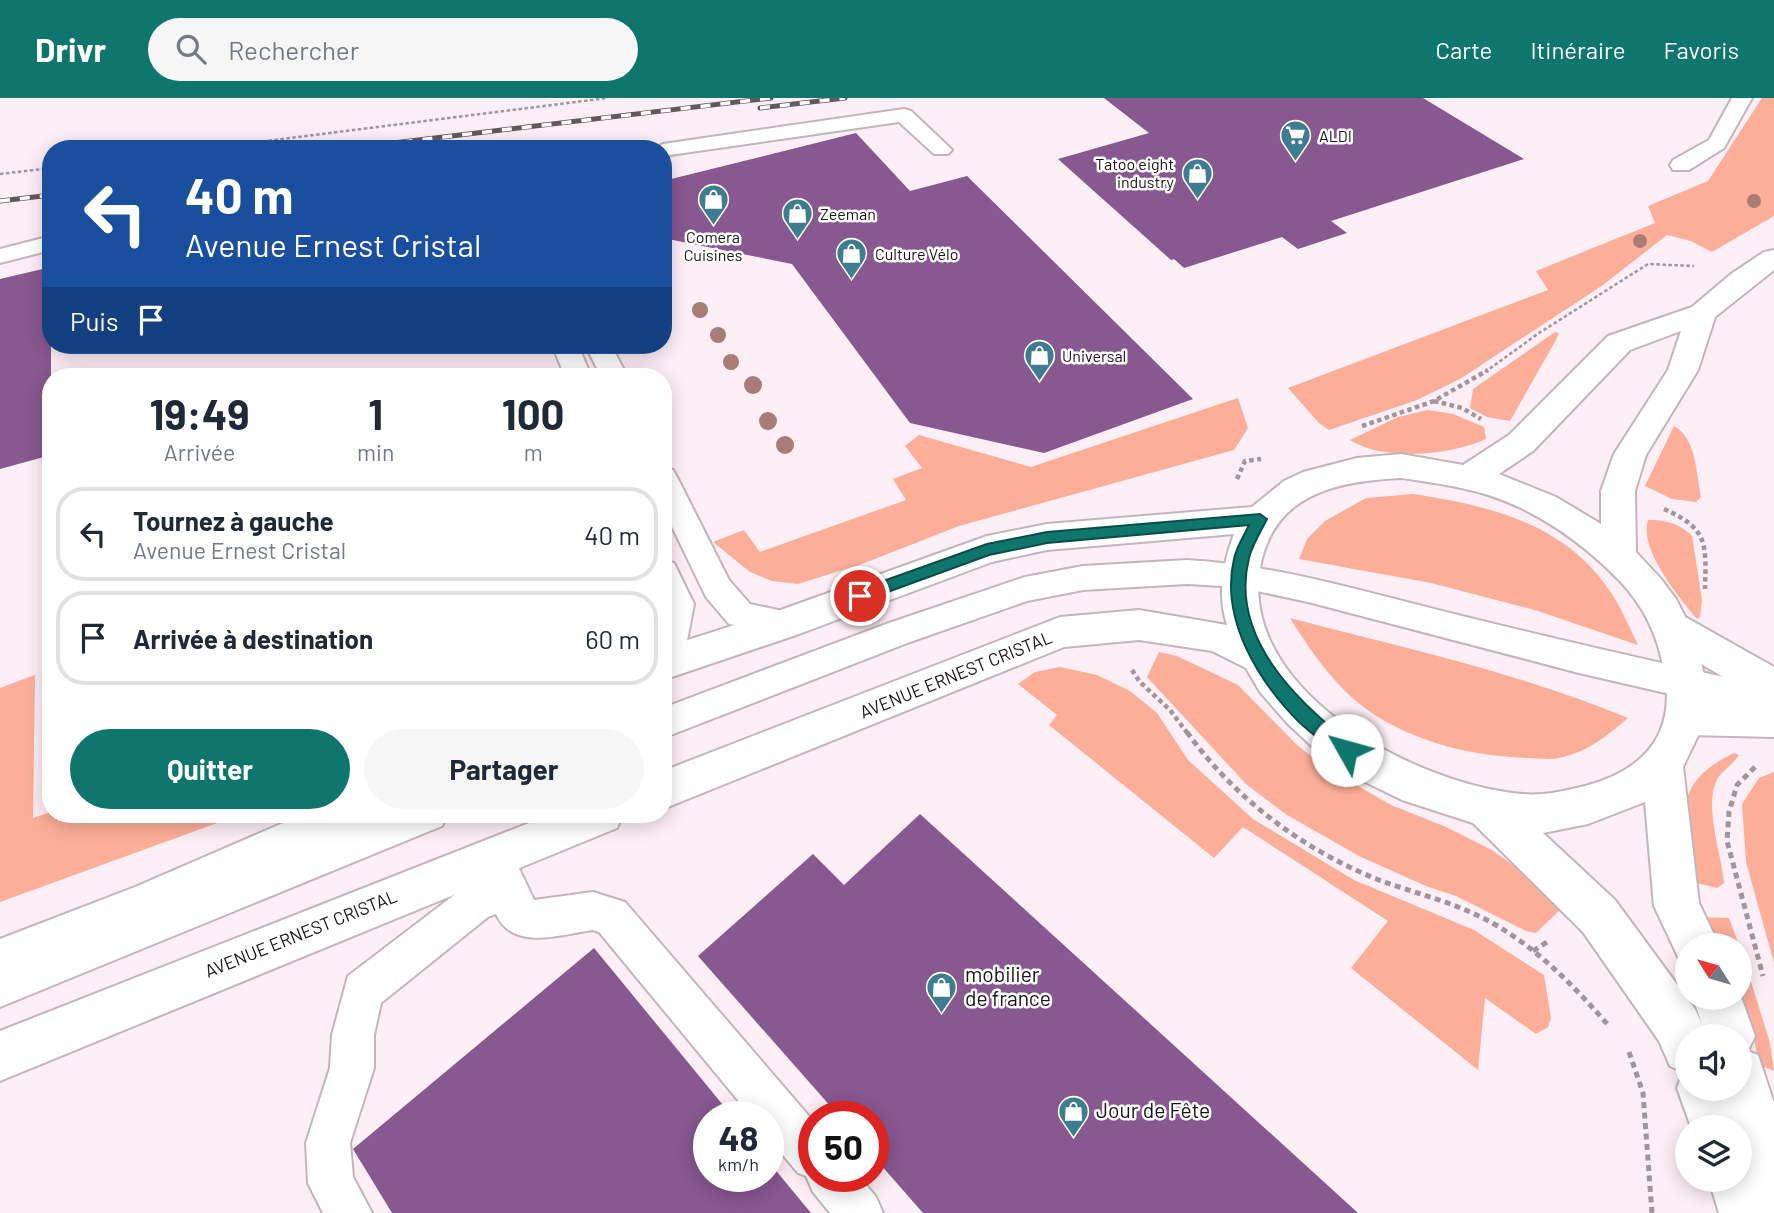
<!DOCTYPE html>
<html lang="fr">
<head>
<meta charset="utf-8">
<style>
  body { margin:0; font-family:Barlow,sans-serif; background:#f6f6f7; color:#1f2937; height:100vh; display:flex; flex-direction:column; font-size:26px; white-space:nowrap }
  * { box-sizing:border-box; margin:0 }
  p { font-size:23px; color:#747a83 }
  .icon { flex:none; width:38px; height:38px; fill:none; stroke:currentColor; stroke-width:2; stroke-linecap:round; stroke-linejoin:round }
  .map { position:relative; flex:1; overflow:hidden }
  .sheet { position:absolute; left:42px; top:270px; width:630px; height:455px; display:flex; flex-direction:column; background:#fff; border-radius:28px; box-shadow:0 4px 18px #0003 }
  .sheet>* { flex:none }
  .top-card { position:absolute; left:42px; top:42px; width:630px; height:214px; border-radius:28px; box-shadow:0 4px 18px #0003; background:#1a4fa0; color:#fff; overflow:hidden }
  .needle { width:46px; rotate:307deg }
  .tools { position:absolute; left:1675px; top:835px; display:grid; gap:14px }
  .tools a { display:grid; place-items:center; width:77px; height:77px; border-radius:50%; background:#fff; box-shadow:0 4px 18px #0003; font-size:35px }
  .speed { position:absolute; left:693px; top:1003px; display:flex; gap:14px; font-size:35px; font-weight:700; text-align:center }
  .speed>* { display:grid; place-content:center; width:91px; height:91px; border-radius:50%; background:#fff; box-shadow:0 4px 18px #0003; line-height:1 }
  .speed small { font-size:18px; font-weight:400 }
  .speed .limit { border:10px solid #d22; background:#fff; color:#111 }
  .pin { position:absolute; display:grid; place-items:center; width:60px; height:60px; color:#fff; margin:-30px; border:4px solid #fff; border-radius:50%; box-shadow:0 2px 7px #0007 }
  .me { position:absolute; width:77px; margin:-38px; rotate:308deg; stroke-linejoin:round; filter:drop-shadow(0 0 5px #0008) }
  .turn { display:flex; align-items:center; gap:24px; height:147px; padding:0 28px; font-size:32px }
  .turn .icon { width:91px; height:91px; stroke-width:2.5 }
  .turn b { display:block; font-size:49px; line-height:60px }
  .then { display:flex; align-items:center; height:66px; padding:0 28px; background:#0003; gap:14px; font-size:26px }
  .eta { display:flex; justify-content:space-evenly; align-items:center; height:119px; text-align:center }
  .eta b { font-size:42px; font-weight:700; line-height:49px }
  .cta { display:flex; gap:14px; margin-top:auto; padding:14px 28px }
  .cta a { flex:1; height:80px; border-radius:42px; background:#0f766e; color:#fff; font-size:28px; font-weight:700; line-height:80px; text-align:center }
  .cta a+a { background:#f6f6f7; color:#1f2937 }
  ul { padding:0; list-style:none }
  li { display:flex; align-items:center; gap:21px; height:94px; margin:0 14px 10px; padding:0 14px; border:4px solid #e0e1e3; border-radius:28px }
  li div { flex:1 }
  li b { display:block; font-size:26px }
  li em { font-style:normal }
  header { display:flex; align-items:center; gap:42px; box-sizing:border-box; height:98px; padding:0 35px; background:#0f766e; color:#fff }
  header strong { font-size:33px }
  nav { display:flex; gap:38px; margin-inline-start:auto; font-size:24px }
  .search { width:490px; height:63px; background:#f6f6f7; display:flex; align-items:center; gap:18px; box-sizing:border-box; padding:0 24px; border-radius:38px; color:#747a83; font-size:26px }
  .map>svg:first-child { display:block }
  .green { fill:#fdae99 }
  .building { fill:#885890 }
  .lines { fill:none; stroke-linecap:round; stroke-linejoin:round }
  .lane-casing { stroke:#c4b5bc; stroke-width:4 }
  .street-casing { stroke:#c4b5bc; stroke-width:4 }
  .secondary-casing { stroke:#c4b5bc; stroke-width:4 }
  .path-far2 { stroke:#a1959b; stroke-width:2.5; stroke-dasharray:3.5 2.5; stroke-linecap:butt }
  .path-far1 { stroke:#a1959b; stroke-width:4.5; stroke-dasharray:4.5 3.5; stroke-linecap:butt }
  .path { stroke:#a1959b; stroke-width:5; stroke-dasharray:6 4.5; stroke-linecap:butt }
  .lane { fill:#fff; fill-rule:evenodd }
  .street { fill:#fff; fill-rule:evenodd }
  .secondary { fill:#fff; fill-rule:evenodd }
  .rail-casing { stroke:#62595d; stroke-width:5 }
  .rail { stroke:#fff; stroke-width:3.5; stroke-dasharray:10; stroke-linecap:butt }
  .tree { fill:#aa7c76 }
  .route { fill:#0f766e; stroke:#0a4d48; stroke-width:2 }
  .labels { text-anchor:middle; stroke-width:5; stroke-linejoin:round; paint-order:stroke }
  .far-poi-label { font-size:16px; fill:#191316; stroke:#fff; text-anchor:start }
  .street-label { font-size:18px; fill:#191316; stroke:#fff }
  .near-poi-label { font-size:21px; fill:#191316; stroke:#fff; text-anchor:start }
</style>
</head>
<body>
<header>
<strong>Drivr</strong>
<div class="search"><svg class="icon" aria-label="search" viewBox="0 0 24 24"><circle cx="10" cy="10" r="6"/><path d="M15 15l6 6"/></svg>Rechercher</div>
<nav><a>Carte</a><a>Itinéraire</a><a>Favoris</a></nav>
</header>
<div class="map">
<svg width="1774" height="1115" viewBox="0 0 1774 1115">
  <rect width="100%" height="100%" fill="#feeef6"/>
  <!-- green -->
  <g class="green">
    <polygon points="1762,0 1774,0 1774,118 1712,154 1691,143 1667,137 1603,187 1460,281 1417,302 1329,332 1319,325 1288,290 1548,192 1536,173 1655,125 1648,108 1708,83"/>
    <polygon points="1555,234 1559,235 1556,242 1510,323 1487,319 1470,310 1473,291"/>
    <polygon points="1238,300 1248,330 1234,352 959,428 862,466 798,486 772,483 750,474 713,444 744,432 760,454 906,402 893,381 922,370 905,348 919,337 1031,369"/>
    <path d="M 1428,312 L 1453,316 L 1484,329 L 1486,341 C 1451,357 1385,364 1350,342 L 1398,319 Z"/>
    <path d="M 1674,328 C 1697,341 1696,376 1701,399 L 1696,404 L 1672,401 L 1645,388 Z"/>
    <path d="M 1413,396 C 1492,408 1568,426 1614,499 C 1623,514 1630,531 1638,547 L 1535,512 L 1431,485 L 1299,461 L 1307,441 L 1325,423 L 1366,400 Z"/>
    <path d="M 1648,422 C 1664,421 1681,426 1692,438 L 1702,502 L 1700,519 L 1697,521 C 1679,499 1639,452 1648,422 Z"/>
    <path d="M 1290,520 C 1404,550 1520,575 1628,620 C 1607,638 1588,654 1559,660 C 1550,662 1537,660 1527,660 C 1464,658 1391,639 1345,593 C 1323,571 1306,546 1290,520 Z"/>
    <polygon points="1159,554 1177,558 1238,587 1298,648 1327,670 1391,707 1446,729 1492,752 1531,780 1562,810 1536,835 1526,833 1456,798 1426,788 1359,758 1287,717 1246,686 1147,579"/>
    <polygon points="1060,569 1097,577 1130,593 1157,615 1188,662 1253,721 1354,782 1474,832 1544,877 1551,920 1548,929 1536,936 1485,900 1478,972 1351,870 1388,823 1243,729 1214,760 1049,627 1057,617 1018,586 1035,574"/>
    <polygon points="35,577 33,720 51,714 242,716 0,804 0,590"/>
    <path d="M 1734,655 L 1739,657 C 1734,665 1726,670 1720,677 C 1701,702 1722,756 1724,785 L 1717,790 L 1697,785 L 1688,778 C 1684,719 1671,685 1734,655 Z"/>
    <polygon points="1774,674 1774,865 1746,764 1742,706 1759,680"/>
    <polygon points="1698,819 1729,820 1739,847 1714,847"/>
    <polygon points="1740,848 1770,945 1774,973 1759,967 1752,930 1740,896"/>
  </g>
  <!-- building -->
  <g class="building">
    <polygon points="1104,0 1423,0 1524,61 1331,123 1347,135 1298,151 1282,139 1184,170 1174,161 1171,162 1058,61 1149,35"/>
    <polygon points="856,35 910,93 967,78 1193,301 1044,355 910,325 792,166 663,140 663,83"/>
    <polygon points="51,169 51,357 0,371 0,181"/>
    <polygon points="920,716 1358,1115 923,1115 873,1058 873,1018 839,1018 698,858 813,756 844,787"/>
    <polygon points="594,850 732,1018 709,1018 709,1078 768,1078 768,1063 811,1115 392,1115 353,1051"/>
  </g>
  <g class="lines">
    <defs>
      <g id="lane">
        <polygon points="1732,0 1752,0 1724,50 1689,72 1673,72 1670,67 1673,62 1709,42"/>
        <polygon points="904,11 911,13 948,48 952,52 948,56 934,56 899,24 663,58 663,51 653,51 663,46"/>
        <polygon points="51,138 51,152 0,165 0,151"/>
        <polygon points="552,247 578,247 591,278 565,278"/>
        <polygon points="585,247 611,247 627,278 601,278"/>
        <polygon points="663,369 673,372 677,379 729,482 750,506 797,516 802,525 797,534 786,538 729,526 706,499 663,410"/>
        <polygon points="663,462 674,465 694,506 685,553 675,568 663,572"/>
        <path d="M 1187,462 C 1279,467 1368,495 1458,517 C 1563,543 1668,567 1774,590 L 1774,620 L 1579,575 L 1308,504 L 1238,489 L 1187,486 L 1083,492 L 1027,503 L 910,544 L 663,640 L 663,610 L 886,526 L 1025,479 L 1083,468 Z"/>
        <polygon points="386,716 448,716 442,728 0,909 0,867"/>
        <path d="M 494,740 L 507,745 L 534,802 L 593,794 L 625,804 L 814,1024 L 814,1078 L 859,1078 L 876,1099 L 883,1115 L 830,1115 L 813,1094 L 806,1078 L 798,1075 L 768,1039 L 768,1018 L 751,1018 L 599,834 L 593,832 C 562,836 513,854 496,816 L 488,819 L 381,905 L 374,937 L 374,970 L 350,1045 L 353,1079 L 372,1115 L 323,1115 L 308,1085 L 306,1045 L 330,970 L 332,937 L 348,878 L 462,791 L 486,782 L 475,758 L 481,745 Z"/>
      </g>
      <polygon id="street" points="1674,516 1687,520 1774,569 1774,639 1687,637 1673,632 1667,620 1673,608 1687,603 1772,605 1760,601 1661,542 1655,531 1661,520"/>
      <g id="secondary">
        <path d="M 1774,152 L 1774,172 L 1715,219 L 1698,272 L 1646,357 L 1635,393 L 1636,454 L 1661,481 L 1676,501 L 1694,536 L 1704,577 L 1707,619 L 1683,669 L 1699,805 L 1719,847 L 1687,847 L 1687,866 L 1680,863 L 1654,808 L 1645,704 L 1588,726 L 1543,735 L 1615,802 L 1695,911 L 1702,926 L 1693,900 L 1740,900 L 1740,896 L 1755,938 L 1748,953 L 1758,957 L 1774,1005 L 1774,1115 L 1719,1115 L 1709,1082 L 1740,1082 L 1740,1029 L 1691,1029 L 1677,990 L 1683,974 L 1670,968 L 1659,943 L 1583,834 L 1473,725 L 1402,702 L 1349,676 L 1317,653 L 1287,625 L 1260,594 L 1246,570 L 1212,553 L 1139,542 L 1064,549 L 663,711 L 663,673 L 1060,519 L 1139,512 L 1227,527 C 1217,496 1223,466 1234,436 L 1047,452 L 992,464 L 799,536 L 663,582 L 663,550 L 775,514 L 987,438 L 1047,426 L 1252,409 L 1284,383 L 1303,374 L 1357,360 L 1401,356 L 1463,367 L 1509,337 L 1608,238 L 1692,209 L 1731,176 L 1764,154 ZM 1681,233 L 1668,272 L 1614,356 L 1601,393 L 1601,426 L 1556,399 L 1499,376 L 1533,353 L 1630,252 ZM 1401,380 C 1429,384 1458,388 1485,396 C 1535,411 1583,445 1619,482 C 1644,509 1657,535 1664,572 C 1677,635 1645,672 1585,688 C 1565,693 1543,698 1523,696 C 1416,688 1226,588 1263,457 C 1281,393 1343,383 1401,380 ZM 1687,938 L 1740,938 L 1740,990 L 1687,990 Z"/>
        <polygon points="304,716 372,716 366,730 161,822 0,887 0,841 135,789"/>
        <polygon points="552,716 623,716 617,730 0,983 0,933"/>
      </g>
    </defs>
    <!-- lane casing -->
    <use href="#lane" class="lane-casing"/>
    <!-- street casing -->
    <use href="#street" class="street-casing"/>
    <!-- secondary casing -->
    <use href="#secondary" class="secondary-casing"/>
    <!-- path-far2 -->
    <g class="path-far2">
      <polyline points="203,51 608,0"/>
      <polyline points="0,76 51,70"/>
      <polyline points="1485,274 1539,235 1648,166 1694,168"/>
    </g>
    <!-- path-far1 -->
    <g class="path-far1">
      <polyline points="1434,303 1462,310 1481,321"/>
      <polyline points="1362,328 1434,303 1488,272"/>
      <polyline points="1237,381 1245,363 1261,361"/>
      <path d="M 1664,411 C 1709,431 1706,446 1705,491"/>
      <polyline points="1132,572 1140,584 1170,612 1188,636"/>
    </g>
    <!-- path -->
    <g class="path">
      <path d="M 1187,634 C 1234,700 1303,752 1379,782 C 1417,796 1458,805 1494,826 C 1538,851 1575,889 1609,928"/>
      <polyline points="1755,669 1737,687 1729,714 1727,743 1763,878"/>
      <polyline points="1533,853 1550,842"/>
      <polyline points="1629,954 1643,995 1652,1115"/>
    </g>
    <!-- lane -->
    <use href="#lane" class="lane"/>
    <!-- street -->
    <use href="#street" class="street"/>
    <!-- secondary -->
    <use href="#secondary" class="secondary"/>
    <defs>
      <g id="rail">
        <polyline points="760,10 845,0"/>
        <polyline points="343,51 771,0"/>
        <polyline points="0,103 51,97"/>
      </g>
    </defs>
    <!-- rail casing -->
    <use href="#rail" class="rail-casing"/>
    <!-- rail -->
    <use href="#rail" class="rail"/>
  </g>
  <!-- trees -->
  <g class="tree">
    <circle cx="1754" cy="103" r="7"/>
    <circle cx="1640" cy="143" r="7"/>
    <circle cx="700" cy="212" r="8"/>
    <circle cx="718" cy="237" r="8"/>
    <circle cx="731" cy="264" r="8"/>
    <circle cx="753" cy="287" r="9"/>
    <circle cx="768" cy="323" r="9"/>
    <circle cx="785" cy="347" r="9"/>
  </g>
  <!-- route -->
  <path class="route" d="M 1260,416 L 1267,421 C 1261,433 1252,447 1249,460 C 1229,539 1297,604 1353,647 L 1355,652 L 1353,657 L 1347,660 L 1341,657 C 1327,647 1312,636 1299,624 C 1258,583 1220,521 1234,461 C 1236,450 1244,438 1249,427 L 1047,445 L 989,457 L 860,504 L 853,498 L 855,493 L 987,446 L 1047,434 Z"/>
  <!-- icons -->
  <defs>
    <symbol id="supermarket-pin" viewBox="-11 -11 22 30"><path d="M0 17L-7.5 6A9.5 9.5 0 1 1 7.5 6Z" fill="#3e7c92" stroke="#fff"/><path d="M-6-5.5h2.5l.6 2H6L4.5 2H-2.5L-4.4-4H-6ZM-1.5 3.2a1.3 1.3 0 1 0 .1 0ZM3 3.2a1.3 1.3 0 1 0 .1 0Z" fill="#fff"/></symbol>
    <symbol id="shop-pin" viewBox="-11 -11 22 30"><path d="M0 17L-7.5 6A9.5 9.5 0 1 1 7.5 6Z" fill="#3e7c92" stroke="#fff"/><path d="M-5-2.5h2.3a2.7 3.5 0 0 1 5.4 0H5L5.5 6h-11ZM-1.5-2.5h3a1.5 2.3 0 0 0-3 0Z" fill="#fff"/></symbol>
  </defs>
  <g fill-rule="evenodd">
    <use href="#supermarket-pin" x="1278" y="20" width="35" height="47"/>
    <use href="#shop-pin" x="1180" y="58" width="35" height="47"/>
    <use href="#shop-pin" x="696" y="84" width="35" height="47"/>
    <use href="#shop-pin" x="780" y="98" width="35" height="47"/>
    <use href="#shop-pin" x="834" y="138" width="35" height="47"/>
    <use href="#shop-pin" x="1022" y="240" width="35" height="47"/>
    <use href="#shop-pin" x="924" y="872" width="35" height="47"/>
    <use href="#shop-pin" x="1056" y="996" width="35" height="47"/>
  </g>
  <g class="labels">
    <!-- far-poi labels -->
    <g class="far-poi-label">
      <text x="1319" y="44">ALDI</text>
      <text x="1174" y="72" text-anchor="end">Tatoo eight<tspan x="1174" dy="18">industry</tspan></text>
      <text x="820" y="122">Zeeman</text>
      <text x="713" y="145" text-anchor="middle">Comera<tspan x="713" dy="18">Cuisines</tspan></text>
      <text x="875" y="162">Culture Vélo</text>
      <text x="1062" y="264">Universal</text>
    </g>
    <!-- street labels -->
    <g class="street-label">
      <text transform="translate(956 577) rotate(-22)" y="6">AVENUE ERNEST CRISTAL</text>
      <text transform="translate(301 836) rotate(-22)" y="6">AVENUE ERNEST CRISTAL</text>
    </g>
    <!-- near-poi labels -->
    <g class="near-poi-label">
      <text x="965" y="884">mobilier<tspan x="965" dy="24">de france</tspan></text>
      <text x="1096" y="1020">Jour de Fête</text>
    </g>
  </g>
</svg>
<div class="tools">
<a><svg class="needle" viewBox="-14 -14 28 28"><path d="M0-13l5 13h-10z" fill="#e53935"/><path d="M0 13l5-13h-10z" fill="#747a83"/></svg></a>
<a><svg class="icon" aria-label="sound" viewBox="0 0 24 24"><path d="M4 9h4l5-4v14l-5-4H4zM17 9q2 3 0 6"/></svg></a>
<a><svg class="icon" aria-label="layers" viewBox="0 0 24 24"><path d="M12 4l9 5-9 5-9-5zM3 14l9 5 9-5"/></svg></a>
</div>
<div class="speed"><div>48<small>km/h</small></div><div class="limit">50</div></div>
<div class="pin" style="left:860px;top:498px;background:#d93025"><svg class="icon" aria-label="arrive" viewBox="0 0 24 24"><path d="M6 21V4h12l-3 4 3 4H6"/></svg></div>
<svg class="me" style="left:1347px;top:652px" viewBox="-20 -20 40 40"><circle r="19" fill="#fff"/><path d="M0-13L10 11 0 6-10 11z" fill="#0f766e"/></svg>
<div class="top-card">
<div class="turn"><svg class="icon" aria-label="left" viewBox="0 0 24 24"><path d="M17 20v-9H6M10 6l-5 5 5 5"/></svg><div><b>40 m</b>Avenue Ernest Cristal</div></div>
<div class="then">Puis<svg class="icon" aria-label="arrive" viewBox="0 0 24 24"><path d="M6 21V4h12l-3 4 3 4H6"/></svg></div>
</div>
<section class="sheet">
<div class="eta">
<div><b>19:49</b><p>Arrivée</p></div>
<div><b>1</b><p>min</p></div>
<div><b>100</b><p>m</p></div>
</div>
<ul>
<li><svg class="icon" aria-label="left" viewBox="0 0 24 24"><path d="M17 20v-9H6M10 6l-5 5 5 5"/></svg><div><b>Tournez à gauche</b><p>Avenue Ernest Cristal</p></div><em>40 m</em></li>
<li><svg class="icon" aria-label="arrive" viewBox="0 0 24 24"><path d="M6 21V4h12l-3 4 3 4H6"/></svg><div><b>Arrivée à destination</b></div><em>60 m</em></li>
</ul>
<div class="cta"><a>Quitter</a><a>Partager</a></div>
</section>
</div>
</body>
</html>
